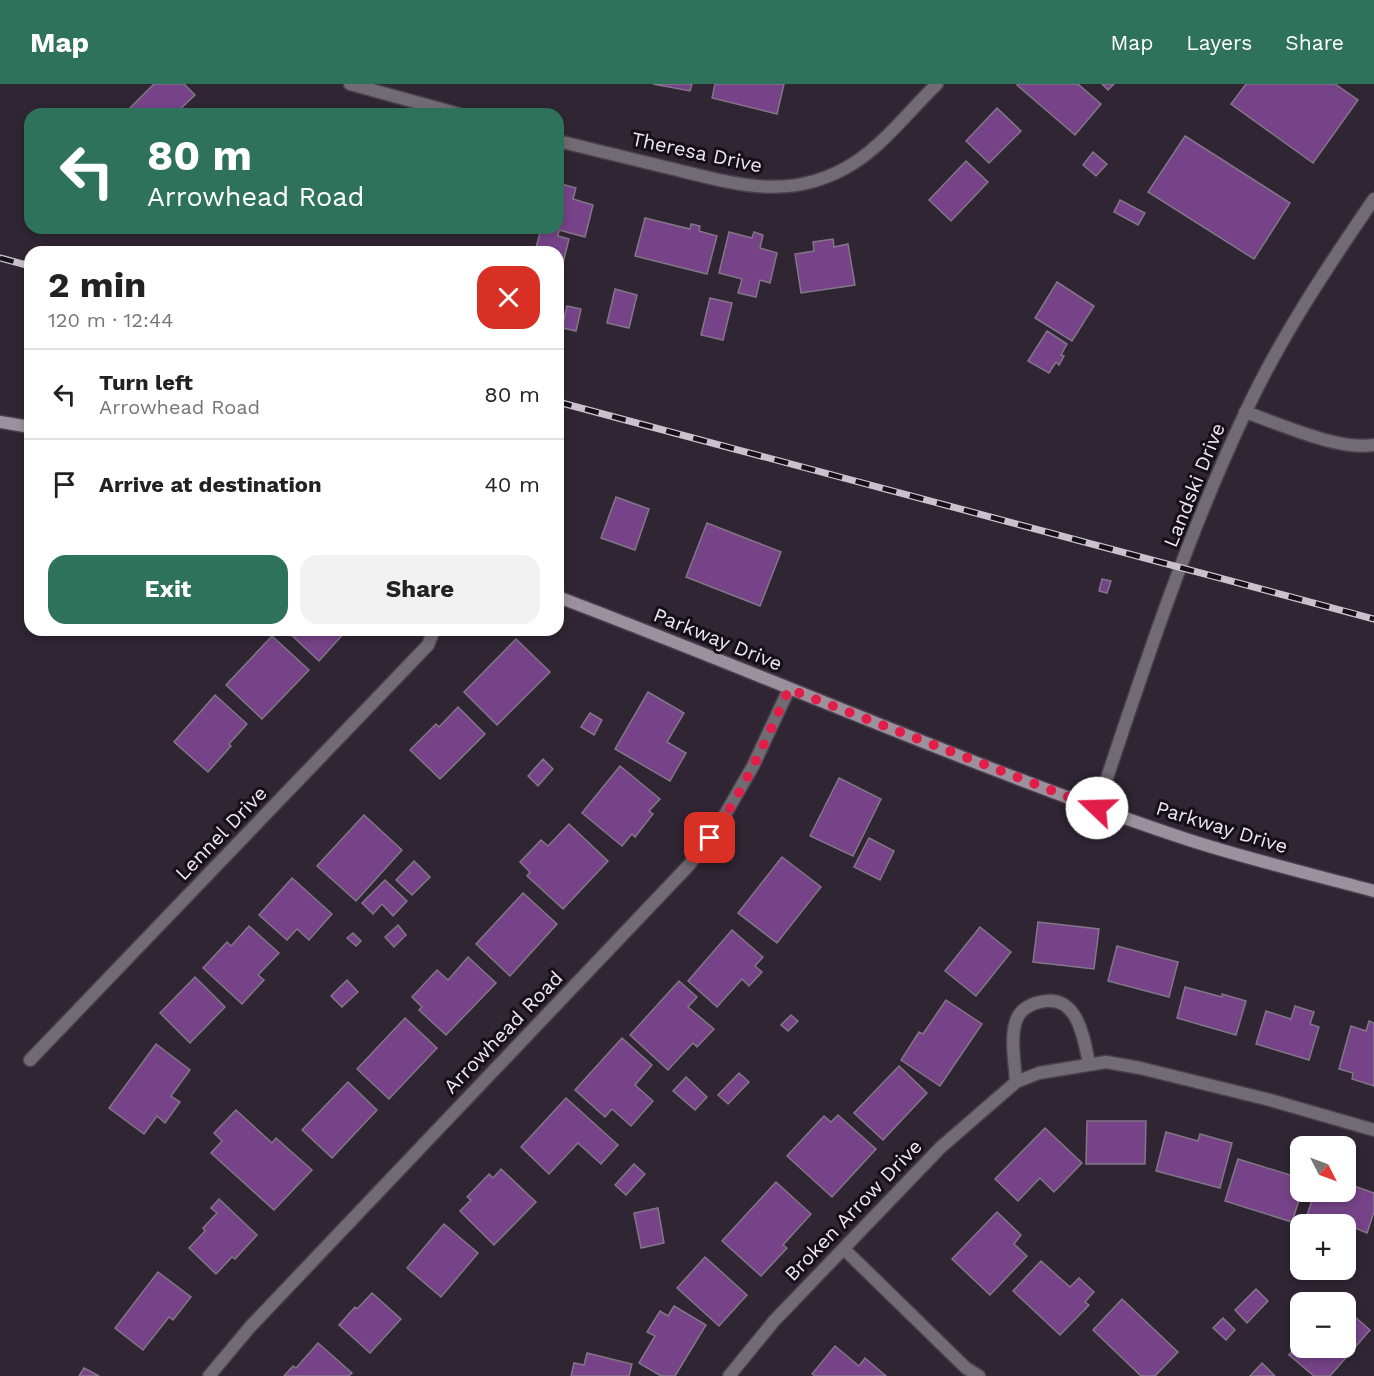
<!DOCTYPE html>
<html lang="en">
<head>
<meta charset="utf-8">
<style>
  body { margin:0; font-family:"Work Sans",sans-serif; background:#f2f2f2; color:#222; height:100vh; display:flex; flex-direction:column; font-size:22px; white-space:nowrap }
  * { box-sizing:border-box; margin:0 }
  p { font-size:20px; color:#767676 }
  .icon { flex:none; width:33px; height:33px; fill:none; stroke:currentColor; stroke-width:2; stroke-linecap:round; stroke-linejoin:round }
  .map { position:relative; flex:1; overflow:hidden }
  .details { position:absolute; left:24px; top:162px; width:540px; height:390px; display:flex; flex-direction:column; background:#fff; border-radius:18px; box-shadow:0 3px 9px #0003 }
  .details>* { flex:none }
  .guide { position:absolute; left:24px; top:24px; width:540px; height:126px; border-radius:18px; box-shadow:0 3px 9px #0003; background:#2e725c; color:#fff; overflow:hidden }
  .needle { width:39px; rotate:132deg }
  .tools { position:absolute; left:1290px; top:1052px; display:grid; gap:12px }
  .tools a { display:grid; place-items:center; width:66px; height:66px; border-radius:12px; background:#fff; box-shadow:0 3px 9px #0003; font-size:30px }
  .pin { position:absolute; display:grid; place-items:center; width:51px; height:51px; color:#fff; margin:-26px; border-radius:12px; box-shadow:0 3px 9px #0006 }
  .me { position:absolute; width:66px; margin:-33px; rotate:291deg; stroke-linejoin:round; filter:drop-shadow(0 0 4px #0008) }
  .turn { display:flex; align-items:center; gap:21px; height:126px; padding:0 24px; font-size:27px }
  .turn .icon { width:78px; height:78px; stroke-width:2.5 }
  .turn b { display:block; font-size:42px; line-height:51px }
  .round { display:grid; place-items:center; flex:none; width:63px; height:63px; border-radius:18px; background:#f2f2f2 }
  .headline { display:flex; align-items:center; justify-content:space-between; height:102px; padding:0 24px }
  h1 { font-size:36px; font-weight:700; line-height:45px }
  .action { display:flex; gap:12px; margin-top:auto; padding:12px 24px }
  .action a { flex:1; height:69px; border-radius:18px; background:#2e725c; color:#fff; font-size:24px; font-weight:700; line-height:69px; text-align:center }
  .action a+a { background:#f2f2f2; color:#222 }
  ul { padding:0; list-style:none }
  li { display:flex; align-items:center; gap:18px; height:90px; padding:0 24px; border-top:2px solid #e0e0e0 }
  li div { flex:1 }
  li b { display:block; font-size:22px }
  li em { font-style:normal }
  header { display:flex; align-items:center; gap:36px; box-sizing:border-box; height:84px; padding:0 30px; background:#2e725c; color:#fff }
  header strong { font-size:28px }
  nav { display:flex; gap:33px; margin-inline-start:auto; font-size:21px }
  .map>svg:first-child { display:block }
  .building { fill:#764388; stroke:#827687; stroke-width:1.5 }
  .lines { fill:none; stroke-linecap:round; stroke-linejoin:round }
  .lane-casing { stroke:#4a404d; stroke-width:15 }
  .street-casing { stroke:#4a404d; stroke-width:15 }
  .secondary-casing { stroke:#4a404d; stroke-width:15 }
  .lane { stroke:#716c73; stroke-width:12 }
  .street { stroke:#716c73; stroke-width:12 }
  .secondary { stroke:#9a919d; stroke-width:12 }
  .rail-casing { stroke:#c9c2cc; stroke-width:7 }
  .rail { stroke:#151017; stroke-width:4.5; stroke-dasharray:14; stroke-linecap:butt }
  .route { stroke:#e11d48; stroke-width:10; stroke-dasharray:0 18 }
  .labels { text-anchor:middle; stroke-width:6; stroke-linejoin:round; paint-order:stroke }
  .street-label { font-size:20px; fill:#ede6f0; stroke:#151017 }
</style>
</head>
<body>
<header>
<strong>Map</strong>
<nav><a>Map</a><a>Layers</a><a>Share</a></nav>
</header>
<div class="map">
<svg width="1374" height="1292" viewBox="0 0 1374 1292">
  <rect width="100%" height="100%" fill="#2f2533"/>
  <!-- building -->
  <g class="building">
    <polygon points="154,0 184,0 195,11 175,30 136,30 130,24"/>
    <polygon points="653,0 692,0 690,7"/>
    <polygon points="715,0 784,0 777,30 712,14"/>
    <polygon points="1018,0 1078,0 1101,20 1075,51 1017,1"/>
    <polygon points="1102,0 1114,0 1108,6"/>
    <polygon points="1246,0 1335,0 1358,16 1313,79 1231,20"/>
    <polygon points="997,24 1021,47 989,79 966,57"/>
    <polygon points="1185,52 1290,119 1254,175 1148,108"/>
    <polygon points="1093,68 1107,80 1096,92 1083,81"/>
    <polygon points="966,77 988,98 951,137 929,116"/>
    <polygon points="558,99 576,104 573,115 593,121 585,153 559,146 558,152 569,155 560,191 558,191 558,168 535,168 541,144 558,144"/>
    <polygon points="1120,116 1145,129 1138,141 1114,128"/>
    <polygon points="645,134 690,145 691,140 700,142 699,147 717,152 707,190 635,172"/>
    <polygon points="729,148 752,154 754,148 763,151 760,164 777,169 770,199 760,196 756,213 738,209 742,195 719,189"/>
    <polygon points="833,155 834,163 848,160 855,201 801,209 795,170 814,167 813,158"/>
    <polygon points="1057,198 1094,222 1072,257 1035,234"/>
    <polygon points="615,205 637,211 629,244 607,239"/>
    <polygon points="710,214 732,219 723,256 701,251"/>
    <polygon points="567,222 581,225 576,247 562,244"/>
    <polygon points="1047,247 1067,260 1061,271 1064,272 1059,281 1056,278 1049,289 1028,277"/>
    <polygon points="558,394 563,396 558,413"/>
    <polygon points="616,413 649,425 635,466 601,454"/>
    <polygon points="707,439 781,468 760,522 686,493"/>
    <polygon points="1102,495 1111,497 1107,509 1099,507"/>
    <polygon points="286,546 343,546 345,548 319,577"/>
    <polygon points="272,552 309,586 262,635 226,601"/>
    <polygon points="516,555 550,588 497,641 464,608"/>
    <polygon points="648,608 684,629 667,658 686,669 670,697 615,665"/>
    <polygon points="215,611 247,640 229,660 231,662 208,688 174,658"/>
    <polygon points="458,623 485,650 440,695 410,666 436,640 439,643"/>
    <polygon points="590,629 602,636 594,651 581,643"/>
    <polygon points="543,675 553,685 538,702 528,692"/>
    <polygon points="620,682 660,715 649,727 653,730 635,753 632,750 622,762 582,729"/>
    <polygon points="839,694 881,715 853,772 810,752"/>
    <polygon points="364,731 402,766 356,817 317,782"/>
    <polygon points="569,740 608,777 563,825 527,792 530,788 520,778 541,756 548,762"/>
    <polygon points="869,754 894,767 880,796 854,783"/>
    <polygon points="782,773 821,803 777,859 738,829"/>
    <polygon points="414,777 430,793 412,811 396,796"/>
    <polygon points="292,794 332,830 309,856 297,845 287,856 259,831"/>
    <polygon points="385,796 407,817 393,832 382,820 373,830 362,819"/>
    <polygon points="523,809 557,840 510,892 476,860"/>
    <polygon points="1038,838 1099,845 1094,885 1033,878"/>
    <polygon points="398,841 406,851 394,863 385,853"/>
    <polygon points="249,842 279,869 258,891 264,896 242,920 203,884 227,858 231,862"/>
    <polygon points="980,843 1011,868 976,912 945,887"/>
    <polygon points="732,846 763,873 755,882 762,888 749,902 742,895 717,923 688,897"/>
    <polygon points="353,849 361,857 356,862 347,854"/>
    <polygon points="1117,862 1178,878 1169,913 1108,897"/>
    <polygon points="468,873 496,899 446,951 419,926 422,923 412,913 437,886 448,896"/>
    <polygon points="195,893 225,923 190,959 160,929"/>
    <polygon points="347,896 358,908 342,923 331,912"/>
    <polygon points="679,897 697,913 688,923 714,945 697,963 693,959 668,986 630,951"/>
    <polygon points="1185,903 1222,913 1222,910 1246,917 1236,951 1177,934"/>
    <polygon points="946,916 982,940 940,1002 901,976 919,948 923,950"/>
    <polygon points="1295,922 1314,928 1310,940 1319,943 1309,976 1256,960 1266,927 1291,935"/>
    <polygon points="791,931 798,937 788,947 781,941"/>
    <polygon points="405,934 437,964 389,1015 357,985"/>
    <polygon points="1369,937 1374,939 1374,1002 1352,995 1353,989 1339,985 1351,942 1366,947"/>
    <polygon points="622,954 652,981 635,1001 653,1017 631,1042 612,1025 605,1033 575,1006"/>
    <polygon points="156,960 190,986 171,1012 180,1018 165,1039 157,1032 144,1050 109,1024"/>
    <polygon points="899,982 927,1009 883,1056 854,1029"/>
    <polygon points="739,989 749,998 728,1020 718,1011"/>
    <polygon points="686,993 707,1013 695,1026 673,1007"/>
    <polygon points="348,998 377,1026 332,1074 302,1046"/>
    <polygon points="566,1014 618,1061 601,1080 578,1059 549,1090 521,1063"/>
    <polygon points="236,1026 272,1059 276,1054 312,1086 274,1126 211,1069 222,1057 214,1049"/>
    <polygon points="838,1031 876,1065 832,1113 787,1072 824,1032 831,1038"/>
    <polygon points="1087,1037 1146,1037 1145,1080 1086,1080"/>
    <polygon points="1045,1044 1082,1079 1054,1108 1040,1094 1018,1117 995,1095"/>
    <polygon points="1166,1048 1198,1057 1200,1050 1232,1059 1220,1104 1156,1087"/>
    <polygon points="1238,1075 1300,1094 1302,1107 1292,1138 1225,1117"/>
    <polygon points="634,1080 645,1090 626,1111 615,1101"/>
    <polygon points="501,1085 536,1118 494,1161 460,1127 471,1116 467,1113 489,1090 493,1094"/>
    <polygon points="1346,1096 1355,1099 1354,1102 1374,1109 1374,1128 1367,1149 1346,1140 1334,1140 1307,1131 1315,1107 1346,1107"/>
    <polygon points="776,1098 811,1130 783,1161 787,1164 761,1192 722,1157"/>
    <polygon points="219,1115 257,1151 235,1175 232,1173 216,1190 189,1164 205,1147 203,1144 217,1129 211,1124"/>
    <polygon points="658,1124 664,1159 641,1164 634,1129"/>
    <polygon points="997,1128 1021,1151 1014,1160 1027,1172 990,1211 952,1175"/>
    <polygon points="444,1140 478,1169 441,1213 407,1184"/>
    <polygon points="705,1173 747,1211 719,1242 677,1204"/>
    <polygon points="1041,1177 1070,1203 1079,1194 1094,1208 1085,1218 1089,1221 1060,1251 1013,1207"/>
    <polygon points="158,1188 191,1213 173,1236 169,1233 143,1266 115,1244"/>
    <polygon points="1256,1205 1268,1217 1247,1239 1235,1226"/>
    <polygon points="372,1209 401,1235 370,1269 339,1241 355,1223 357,1225"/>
    <polygon points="1122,1215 1178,1268 1155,1292 1141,1292 1093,1246"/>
    <polygon points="674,1222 706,1241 675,1292 661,1292 639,1279 655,1252 647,1248 660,1227 668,1232"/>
    <polygon points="1346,1225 1370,1246 1330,1292 1314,1292 1289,1271 1300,1257 1300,1263 1346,1263"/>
    <polygon points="1223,1234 1235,1246 1226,1256 1213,1244"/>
    <polygon points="318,1259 352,1289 349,1292 284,1292 293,1282 296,1284"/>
    <polygon points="835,1262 859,1282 865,1274 886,1292 815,1292 812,1290"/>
    <polygon points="587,1269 632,1280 629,1292 571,1292 574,1279 584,1281"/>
    <polygon points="1262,1279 1275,1292 1250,1292"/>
    <polygon points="84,1284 99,1292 79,1292"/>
  </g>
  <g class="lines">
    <defs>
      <path id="lane" d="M 1245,328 C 1280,340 1339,367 1374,361"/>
      <g id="street">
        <polyline points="350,0 459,30"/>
        <path d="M 558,57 C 595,66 632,75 669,84 C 736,100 791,119 854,79 C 884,60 911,25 937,0"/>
        <path d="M 1097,724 C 1142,589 1186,453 1247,325 C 1282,251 1328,182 1374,115"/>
        <polyline points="30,976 428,561 434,546"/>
        <path d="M 1016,998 C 1015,979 1010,955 1016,937 C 1019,927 1027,922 1036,919 C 1077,906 1083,951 1089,979"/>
        <polyline points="844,1165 966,1284 979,1292"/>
        <polyline points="209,1292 250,1243 690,780 719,741 753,682 789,605"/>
        <polyline points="729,1292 774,1237 940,1064 1016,998 1039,989 1106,978 1140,984 1270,1016 1374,1046"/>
      </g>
      <g id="secondary">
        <polyline points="0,338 30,343"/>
        <path d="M 558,513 C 768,592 973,684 1186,755 C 1247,775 1311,790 1374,807"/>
      </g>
    </defs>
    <!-- lane casing -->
    <use href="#lane" class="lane-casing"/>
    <!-- street casing -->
    <use href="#street" class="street-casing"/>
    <!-- secondary casing -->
    <use href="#secondary" class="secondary-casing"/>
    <!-- lane -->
    <use href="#lane" class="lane"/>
    <!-- street -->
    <use href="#street" class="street"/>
    <!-- secondary -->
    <use href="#secondary" class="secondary"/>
    <defs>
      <g id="rail">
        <polyline points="0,174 30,182"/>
        <polyline points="558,318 1374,535"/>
      </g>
    </defs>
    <!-- rail casing -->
    <use href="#rail" class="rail-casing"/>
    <!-- rail -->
    <use href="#rail" class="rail"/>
  </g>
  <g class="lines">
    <!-- route -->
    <path class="route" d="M 710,754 C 743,709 766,656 789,605 L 1097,724"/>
  </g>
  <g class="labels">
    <!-- street labels -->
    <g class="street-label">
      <text transform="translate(697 68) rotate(12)" y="7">Theresa Drive</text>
      <text transform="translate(1194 401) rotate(-68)" y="7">Landski Drive</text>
      <text transform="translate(718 555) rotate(22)" y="7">Parkway Drive</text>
      <text transform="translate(1222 743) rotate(17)" y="7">Parkway Drive</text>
      <text transform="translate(221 749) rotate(-46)" y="7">Lennel Drive</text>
      <text transform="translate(503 948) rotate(-46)" y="7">Arrowhead Road</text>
      <text transform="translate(853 1126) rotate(-46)" y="7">Broken Arrow Drive</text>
    </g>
  </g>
</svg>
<div class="tools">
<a><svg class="needle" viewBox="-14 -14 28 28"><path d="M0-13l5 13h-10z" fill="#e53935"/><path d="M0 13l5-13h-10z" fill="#767676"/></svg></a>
<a>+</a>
<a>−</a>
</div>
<div class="pin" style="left:710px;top:754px;background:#d93025"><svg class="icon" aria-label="arrive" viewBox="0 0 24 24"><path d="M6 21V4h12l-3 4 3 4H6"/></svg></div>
<svg class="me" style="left:1097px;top:724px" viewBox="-20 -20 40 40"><circle r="19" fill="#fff"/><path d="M0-13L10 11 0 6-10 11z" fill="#e11d48"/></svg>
<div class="guide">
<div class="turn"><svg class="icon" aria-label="left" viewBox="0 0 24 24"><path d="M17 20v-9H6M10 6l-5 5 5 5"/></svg><div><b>80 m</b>Arrowhead Road</div></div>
</div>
<section class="details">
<div class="headline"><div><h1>2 min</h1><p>120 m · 12:44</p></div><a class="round" style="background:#d93025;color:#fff"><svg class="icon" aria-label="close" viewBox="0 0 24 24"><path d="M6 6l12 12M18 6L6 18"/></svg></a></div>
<ul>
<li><svg class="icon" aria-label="left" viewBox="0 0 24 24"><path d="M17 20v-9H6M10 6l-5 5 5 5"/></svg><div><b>Turn left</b><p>Arrowhead Road</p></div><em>80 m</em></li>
<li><svg class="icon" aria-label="arrive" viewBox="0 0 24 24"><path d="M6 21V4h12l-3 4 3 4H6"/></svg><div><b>Arrive at destination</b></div><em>40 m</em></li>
</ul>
<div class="action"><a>Exit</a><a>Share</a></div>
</section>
</div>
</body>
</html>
